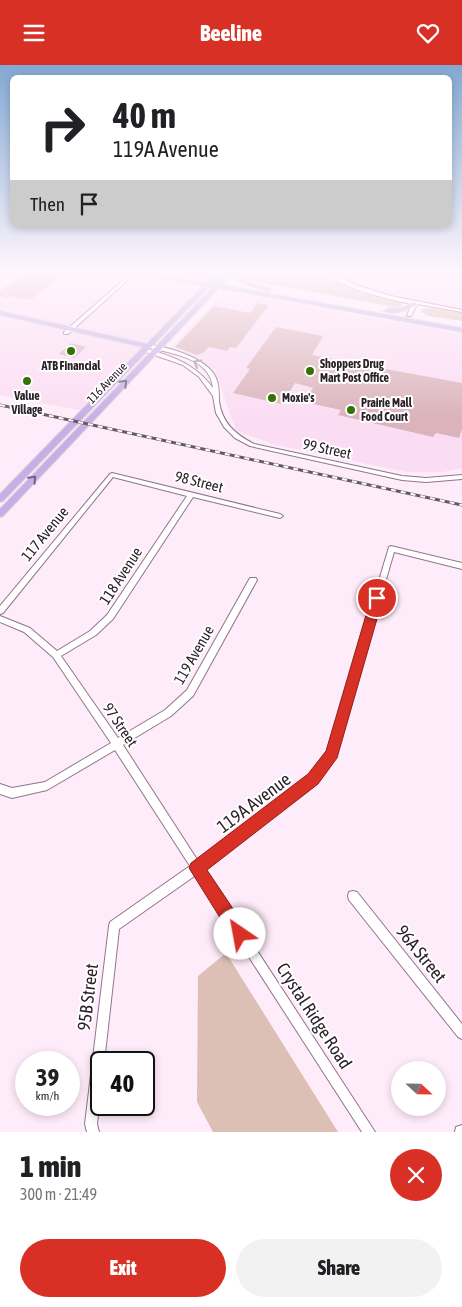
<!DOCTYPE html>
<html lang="en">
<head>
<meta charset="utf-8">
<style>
  body { margin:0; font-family:"Asap Condensed",sans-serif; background:#f2f2f2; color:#202124; height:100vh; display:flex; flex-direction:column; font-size:19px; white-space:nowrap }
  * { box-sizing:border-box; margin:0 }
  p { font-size:16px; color:#757577 }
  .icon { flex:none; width:28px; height:28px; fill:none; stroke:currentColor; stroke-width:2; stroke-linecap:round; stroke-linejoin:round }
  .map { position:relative; height:1067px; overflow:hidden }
  .sheet { display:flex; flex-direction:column; background:#fff; flex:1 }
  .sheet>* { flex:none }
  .banner { position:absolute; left:10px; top:10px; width:442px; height:152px; border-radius:8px; box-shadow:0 2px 8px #0003; background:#fff; color:#202124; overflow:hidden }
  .needle { width:32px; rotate:112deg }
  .controls { position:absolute; left:391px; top:996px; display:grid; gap:10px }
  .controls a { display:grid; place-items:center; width:55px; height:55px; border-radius:50%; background:#fff; box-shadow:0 2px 8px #0003; font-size:25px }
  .speed { position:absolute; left:15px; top:986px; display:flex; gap:10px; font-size:25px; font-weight:700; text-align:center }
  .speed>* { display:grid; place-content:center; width:65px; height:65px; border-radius:50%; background:#fff; box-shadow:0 2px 8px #0003; line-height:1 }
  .speed small { font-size:12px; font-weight:400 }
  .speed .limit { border:2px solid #111; border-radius:8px; background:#fff; color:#111 }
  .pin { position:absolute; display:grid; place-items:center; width:42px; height:42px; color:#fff; margin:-21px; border:2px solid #fff; border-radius:50%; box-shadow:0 1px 5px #0007 }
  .me { position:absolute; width:55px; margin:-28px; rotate:327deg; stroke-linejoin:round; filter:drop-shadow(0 0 4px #0008) }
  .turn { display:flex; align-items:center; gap:18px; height:105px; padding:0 20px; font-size:22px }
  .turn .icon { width:65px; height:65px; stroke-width:2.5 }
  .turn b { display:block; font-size:35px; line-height:42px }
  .then { display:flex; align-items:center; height:48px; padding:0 20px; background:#0003; gap:10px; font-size:19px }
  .round { display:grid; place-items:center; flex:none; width:52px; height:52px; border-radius:26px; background:#f2f2f2 }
  .head { display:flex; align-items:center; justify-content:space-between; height:85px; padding:0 20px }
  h1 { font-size:30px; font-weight:800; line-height:38px }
  .cta { display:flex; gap:10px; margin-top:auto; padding:10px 20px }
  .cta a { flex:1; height:58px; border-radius:30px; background:#d93025; color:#fff; font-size:20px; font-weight:800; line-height:58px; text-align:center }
  .cta a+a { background:#f2f2f2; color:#202124 }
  header { display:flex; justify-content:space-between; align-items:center; height:65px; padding:0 20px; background:#d93025; color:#fff; font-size:22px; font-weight:800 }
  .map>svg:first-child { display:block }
  .built { fill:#fbddf3 }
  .green { fill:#dcbfb5 }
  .building { fill:#dab4ba }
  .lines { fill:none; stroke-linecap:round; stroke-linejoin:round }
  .minor-casing { stroke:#90758a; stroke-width:2 }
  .major-casing { stroke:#d9d7d8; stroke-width:2 }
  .minor { fill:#fff; fill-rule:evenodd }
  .major { fill:#c6afe6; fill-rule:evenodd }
  .rail-casing { stroke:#655862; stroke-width:3 }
  .rail { stroke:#fff; stroke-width:2; stroke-dasharray:5; stroke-linecap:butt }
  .oneway { stroke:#a09b9f }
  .oneway2 { stroke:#71617e }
  .route { fill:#d93025; stroke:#8d1f18 }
  .poi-dot { fill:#357206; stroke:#fff; stroke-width:2 }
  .labels { text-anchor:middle; stroke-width:4; stroke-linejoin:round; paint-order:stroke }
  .far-poi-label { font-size:12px; font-weight:bold; fill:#2c2129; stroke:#fff; text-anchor:start }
  .far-street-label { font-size:12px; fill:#2c2129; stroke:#fff }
  .street-label { font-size:15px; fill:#2c2129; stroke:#fff }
  .near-street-label { font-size:18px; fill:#2c2129; stroke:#fff }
</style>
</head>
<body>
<header><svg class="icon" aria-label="menu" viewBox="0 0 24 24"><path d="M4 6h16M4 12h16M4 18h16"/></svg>Beeline<svg class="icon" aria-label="heart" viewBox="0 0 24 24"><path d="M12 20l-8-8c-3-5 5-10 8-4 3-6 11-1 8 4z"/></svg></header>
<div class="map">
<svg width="462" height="1067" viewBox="0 0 462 1067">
  <rect width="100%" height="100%" fill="#ffecfa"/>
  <!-- built -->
  <g class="built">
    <polygon points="0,205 222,205 84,346 0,330"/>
    <polygon points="324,205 462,205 462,246 380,230 333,211"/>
    <polygon points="233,228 462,269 462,403 443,407 407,407 276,380 236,366 215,305 198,293 170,284 221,230"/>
  </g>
  <!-- green -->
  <g class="green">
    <polygon points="244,205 317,205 338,217 402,238 400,243 247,215 242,208"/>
    <polygon points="432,243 462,248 462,256 428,251 422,247 421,244"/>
    <polygon points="226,888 338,1067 213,1067 197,1037 198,911"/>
  </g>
  <!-- building -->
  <g class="building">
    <polygon points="29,205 69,205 30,235 10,231 8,233 0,231 0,226"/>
    <polygon points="257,238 269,240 236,283 230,282 227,286 209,282 203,288 197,290 175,282 214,241 250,248"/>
    <polygon points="276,262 323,271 312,290 350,297 349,299 363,302 364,300 462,318 462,364 459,373 436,368 433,372 338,350 341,345 304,337 313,323 295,318 282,339 233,328 250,304 246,303"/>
    <polygon points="71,278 86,282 74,293 59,289"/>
  </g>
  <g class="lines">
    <defs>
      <g id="minor">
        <polygon points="135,205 139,205 68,269 64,269 64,267"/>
        <path d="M 319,205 L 324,205 L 356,220 L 391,231 L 462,245 L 462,247 L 417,239 L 411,251 L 407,251 L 407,250 L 412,239 C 381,233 345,224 319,205 Z"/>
        <path d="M 145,280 C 165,280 208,293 216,313 C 219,320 219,328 219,336 C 222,358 235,369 254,379 L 402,411 L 426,413 L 462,410 L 462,414 L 426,417 L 402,415 L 250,381 L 235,373 L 224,362 L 216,348 L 213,331 L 199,312 L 183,300 L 140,285 C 146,283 153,286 160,288 C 182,295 199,304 213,323 C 210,292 170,288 145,282 Z"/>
        <polygon points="112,408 280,449 283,451 280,453 193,432 113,554 96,570 61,591 118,673 165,645 187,625 250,513 256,513 257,515 193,631 171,651 123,680 198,796 310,711 328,686 389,482 391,481 462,498 462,504 394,487 335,691 316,717 204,804 375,1067 362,1067 196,810 119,864 104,998 101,998 101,1024 97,1059 99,1067 87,1067 85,1059 109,861 110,857 190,801 115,685 47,725 12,733 0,729 0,719 12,723 45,717 111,678 53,592 24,567 0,557 0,551 30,563 57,586 90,566 107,550 187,431 113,412 3,548 0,549 0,541 110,409"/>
        <polygon points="353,826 357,827 462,959 462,974 458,972 349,835 348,831 349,827"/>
        <polygon points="462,1060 462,1067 455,1067 456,1062"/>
      </g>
      <g id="major">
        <polygon points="122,205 134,205 206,218 219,205 225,205 212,219 216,219 230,205 241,205 240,210 248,217 271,224 268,226 244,219 234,211 235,206 222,220 462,263 462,267 219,223 3,451 0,452 0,444 213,222 209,222 3,436 0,437 0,429 143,282 0,250 0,246 147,279 203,221"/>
        <path d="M 414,237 L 417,239 L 416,240 C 407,245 393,251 384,246 L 387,244 L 404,242 Z"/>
      </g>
    </defs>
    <!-- minor casing -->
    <use href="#minor" class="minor-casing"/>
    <!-- major casing -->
    <use href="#major" class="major-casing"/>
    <!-- minor -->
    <use href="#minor" class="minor"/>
    <!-- major -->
    <use href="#major" class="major"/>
    <defs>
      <polyline id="rail" points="0,340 462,440"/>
    </defs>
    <!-- rail casing -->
    <use href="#rail" class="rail-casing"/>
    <!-- rail -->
    <use href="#rail" class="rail"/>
  </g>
  <!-- one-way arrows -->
  <defs><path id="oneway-chevron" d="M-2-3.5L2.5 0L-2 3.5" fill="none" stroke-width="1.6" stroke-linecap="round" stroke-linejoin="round" transform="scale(1.25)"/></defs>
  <use class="oneway" href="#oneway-chevron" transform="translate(197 298) rotate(-151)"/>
  <g class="oneway2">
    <use href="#oneway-chevron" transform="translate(124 318) rotate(-46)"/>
    <use href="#oneway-chevron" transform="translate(33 414) rotate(-47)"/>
  </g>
  <!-- sky -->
  <linearGradient id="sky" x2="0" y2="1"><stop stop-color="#82a8d3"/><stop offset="0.58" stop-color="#fff6fd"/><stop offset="1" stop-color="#fff6fd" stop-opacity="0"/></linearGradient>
  <rect width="462" height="354" fill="url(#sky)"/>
  <!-- route -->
  <polygon class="route" points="377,529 383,533 337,693 318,719 207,805 246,863 248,869 246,875 240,877 234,875 189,803 191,798 308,709 326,686 371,533"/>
  <!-- markers -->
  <g class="poi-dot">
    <circle cx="71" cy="286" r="5"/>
    <circle cx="310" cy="306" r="5"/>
    <circle cx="27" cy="316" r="5"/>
    <circle cx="272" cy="333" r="5"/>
    <circle cx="351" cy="345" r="5"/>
  </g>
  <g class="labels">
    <!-- far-poi labels -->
    <g class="far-poi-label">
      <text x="320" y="303">Shoppers Drug<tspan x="320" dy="14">Mart Post Office</tspan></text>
      <text x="71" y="305" text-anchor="middle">ATB Financial</text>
      <text x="27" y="335" text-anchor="middle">Value<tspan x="27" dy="14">Village</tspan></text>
      <text x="282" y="337">Moxie's</text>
      <text x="361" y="342">Prairie Mall<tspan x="361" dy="14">Food Court</tspan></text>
    </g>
    <!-- far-street labels -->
    <g class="far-street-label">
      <text transform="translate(107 318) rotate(-46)" y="4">116 Avenue</text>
    </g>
    <!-- street labels -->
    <g class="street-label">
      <text transform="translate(327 384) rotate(12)" y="5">99 Street</text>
      <text transform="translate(199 417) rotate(14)" y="5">98 Street</text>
      <text transform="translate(45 469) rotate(-51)" y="5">117 Avenue</text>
      <text transform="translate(121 511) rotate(-57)" y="5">118 Avenue</text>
      <text transform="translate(194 590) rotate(-60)" y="5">119 Avenue</text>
      <text transform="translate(120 660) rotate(56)" y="5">97 Street</text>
    </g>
    <!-- near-street labels -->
    <g class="near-street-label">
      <text transform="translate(254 738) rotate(-37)" y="6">119A Avenue</text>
      <text transform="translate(421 889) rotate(51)" y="6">96A Street</text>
      <text transform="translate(88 932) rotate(-83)" y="6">95B Street</text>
      <text transform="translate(314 951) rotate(57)" y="6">Crystal Ridge Road</text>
    </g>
  </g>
</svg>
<div class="controls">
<a><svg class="needle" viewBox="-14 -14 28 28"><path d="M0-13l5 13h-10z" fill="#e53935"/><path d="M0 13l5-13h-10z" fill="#757577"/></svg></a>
</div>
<div class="speed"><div>39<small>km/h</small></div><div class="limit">40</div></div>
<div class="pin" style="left:377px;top:533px;background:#d93025"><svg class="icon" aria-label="arrive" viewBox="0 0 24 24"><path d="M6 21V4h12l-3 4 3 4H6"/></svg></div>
<svg class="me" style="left:240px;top:869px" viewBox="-20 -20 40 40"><circle r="19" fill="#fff"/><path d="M0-13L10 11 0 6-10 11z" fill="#d93025"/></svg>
<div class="banner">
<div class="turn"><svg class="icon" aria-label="right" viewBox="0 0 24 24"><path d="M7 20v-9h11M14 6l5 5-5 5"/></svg><div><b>40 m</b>119A Avenue</div></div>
<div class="then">Then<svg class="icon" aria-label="arrive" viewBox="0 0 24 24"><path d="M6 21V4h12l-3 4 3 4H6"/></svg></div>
</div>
</div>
<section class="sheet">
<div class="head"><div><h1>1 min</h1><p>300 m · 21:49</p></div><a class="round" style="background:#d93025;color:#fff"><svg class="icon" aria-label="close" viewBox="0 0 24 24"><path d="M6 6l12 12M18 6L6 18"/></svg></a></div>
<div class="cta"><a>Exit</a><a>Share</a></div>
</section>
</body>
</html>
